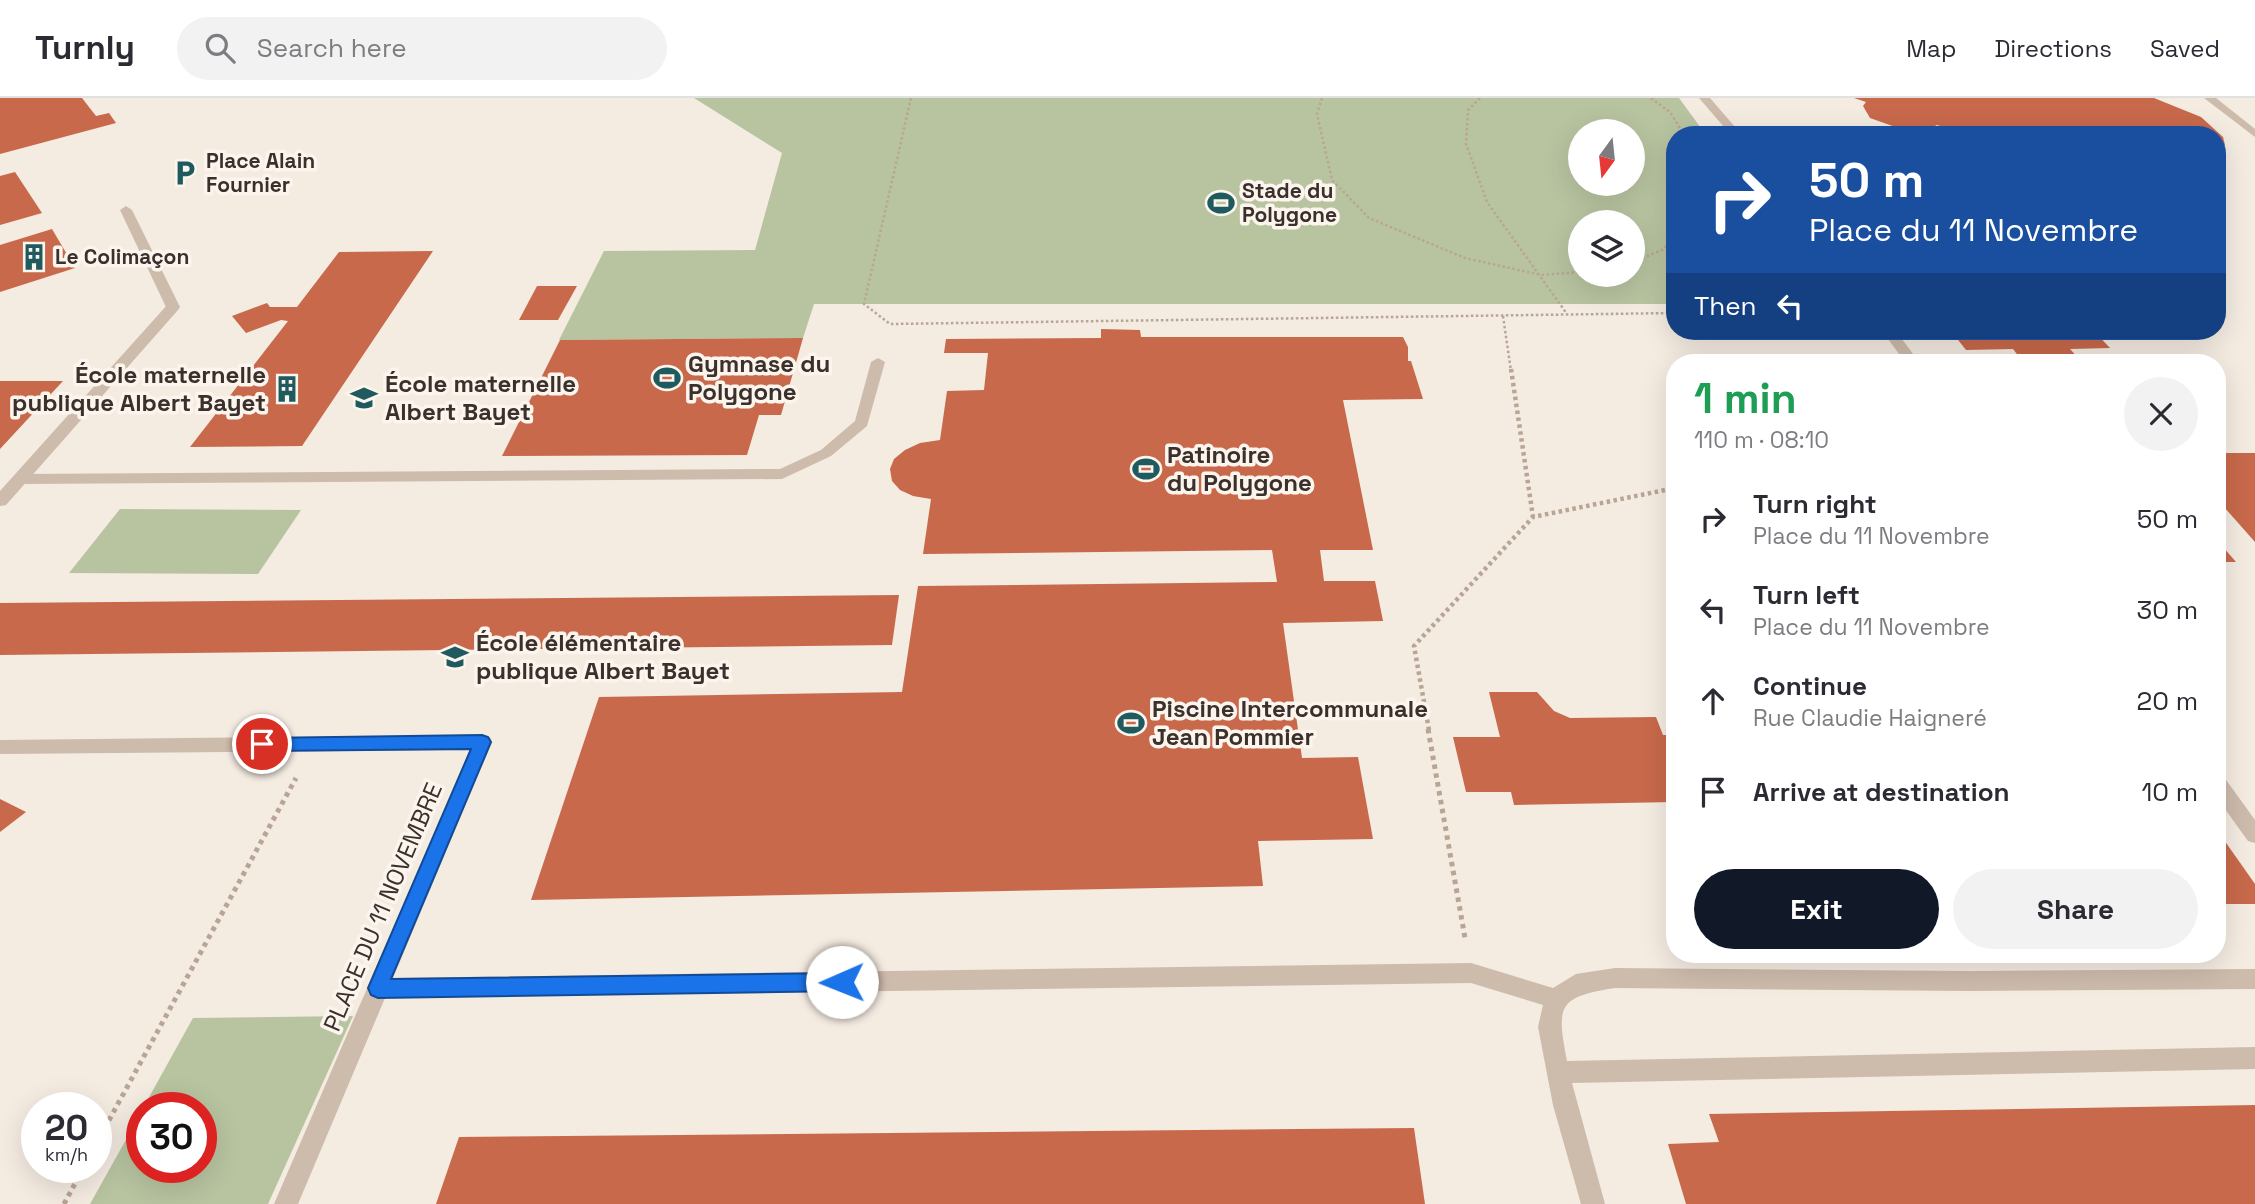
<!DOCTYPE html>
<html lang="en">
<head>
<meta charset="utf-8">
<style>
  body { margin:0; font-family:"Space Grotesk",sans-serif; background:#f2f2f3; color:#2b2b33; height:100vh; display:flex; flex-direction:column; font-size:26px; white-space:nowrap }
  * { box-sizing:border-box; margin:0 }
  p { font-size:23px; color:#7c7c81 }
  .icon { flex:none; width:38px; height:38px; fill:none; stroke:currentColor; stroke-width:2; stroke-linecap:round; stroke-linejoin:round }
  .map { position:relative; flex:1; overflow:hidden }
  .side { position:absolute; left:1666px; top:256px; width:560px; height:609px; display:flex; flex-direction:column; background:#fff; border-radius:28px; box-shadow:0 7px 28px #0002 }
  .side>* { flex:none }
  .hud { position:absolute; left:1666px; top:28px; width:560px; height:214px; border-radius:28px; box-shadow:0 7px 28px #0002; background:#1a4fa0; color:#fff; overflow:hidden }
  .needle { width:46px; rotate:195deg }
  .tools { position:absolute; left:1568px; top:21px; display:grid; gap:14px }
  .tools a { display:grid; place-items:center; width:77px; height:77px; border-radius:50%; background:#fff; box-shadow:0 7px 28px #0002; font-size:35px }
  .speed { position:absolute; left:21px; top:994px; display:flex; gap:14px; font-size:35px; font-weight:700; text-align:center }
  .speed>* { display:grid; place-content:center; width:91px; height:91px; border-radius:50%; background:#fff; box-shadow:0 7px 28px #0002; line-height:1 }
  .speed small { font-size:18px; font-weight:400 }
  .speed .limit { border:10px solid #d22; background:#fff; color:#111 }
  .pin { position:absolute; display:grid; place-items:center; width:60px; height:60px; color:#fff; margin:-30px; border:4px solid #fff; border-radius:50%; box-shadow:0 2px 7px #0007 }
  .me { position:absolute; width:77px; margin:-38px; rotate:269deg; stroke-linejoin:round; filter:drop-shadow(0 0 5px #0008) }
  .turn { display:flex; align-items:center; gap:24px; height:147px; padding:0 28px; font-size:32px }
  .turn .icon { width:91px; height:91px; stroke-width:2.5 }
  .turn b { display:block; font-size:49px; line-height:60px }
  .then { display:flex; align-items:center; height:66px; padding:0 28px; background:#0003; gap:14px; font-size:26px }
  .round { display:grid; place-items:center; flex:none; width:74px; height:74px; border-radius:37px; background:#f2f2f3 }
  .head { display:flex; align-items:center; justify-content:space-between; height:119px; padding:0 28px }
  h1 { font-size:42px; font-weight:700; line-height:52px; color:#1e9e55 }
  .action { display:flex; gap:14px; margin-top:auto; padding:14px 28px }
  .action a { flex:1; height:80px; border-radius:42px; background:#111827; color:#fff; font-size:28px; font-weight:700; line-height:80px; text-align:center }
  .action a+a { background:#f2f2f3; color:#2b2b33 }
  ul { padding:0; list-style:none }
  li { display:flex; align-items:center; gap:21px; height:91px; padding:0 28px }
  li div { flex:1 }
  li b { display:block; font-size:26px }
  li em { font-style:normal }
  header { display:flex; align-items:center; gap:42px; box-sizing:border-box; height:98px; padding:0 35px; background:#fff; border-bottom:2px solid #e1e1e2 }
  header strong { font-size:33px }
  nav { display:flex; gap:38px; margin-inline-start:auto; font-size:24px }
  .search { width:490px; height:63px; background:#f2f2f3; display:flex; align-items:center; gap:18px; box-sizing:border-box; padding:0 24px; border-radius:38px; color:#7c7c81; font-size:26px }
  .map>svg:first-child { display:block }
  .green { fill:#b8c4a0; fill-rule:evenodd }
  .building { fill:#c8694b }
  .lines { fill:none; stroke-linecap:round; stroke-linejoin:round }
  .path-far2 { stroke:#b9a596; stroke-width:2.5; stroke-dasharray:2.5 2.5; stroke-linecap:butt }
  .path-far1 { stroke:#b9a596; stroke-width:4.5; stroke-dasharray:3.5 3.5; stroke-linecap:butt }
  .path { stroke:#b9a596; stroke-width:5; stroke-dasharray:4.5 4.5; stroke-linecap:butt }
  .lane { fill:#cdbbac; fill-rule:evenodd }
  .street { fill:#cdbbac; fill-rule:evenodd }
  .route { fill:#1a73e8; stroke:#114b97; stroke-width:2 }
  .labels { text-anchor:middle; stroke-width:7; stroke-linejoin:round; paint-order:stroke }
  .far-poi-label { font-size:21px; font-weight:bold; fill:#3b302b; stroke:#fbf5ee; text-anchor:start }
  .poi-label { font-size:24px; font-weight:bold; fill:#3b302b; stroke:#fbf5ee; text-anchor:start }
  .street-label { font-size:24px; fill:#3b302b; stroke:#fbf5ee }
</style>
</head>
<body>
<header>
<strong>Turnly</strong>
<div class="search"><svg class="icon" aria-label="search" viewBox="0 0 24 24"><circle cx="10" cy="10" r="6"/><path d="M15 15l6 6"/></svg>Search here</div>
<nav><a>Map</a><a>Directions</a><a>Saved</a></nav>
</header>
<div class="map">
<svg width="2255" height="1106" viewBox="0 0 2255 1106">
  <rect width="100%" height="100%" fill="#f4ebe1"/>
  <!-- green -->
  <g class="green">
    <path d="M 694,0 L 1679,0 L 1706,37 L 1675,37 L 1675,206 L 814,206 L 803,240 L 559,242 L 604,153 L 755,152 L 782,55 ZM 1580,33 L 1633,33 L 1633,86 L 1580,86 ZM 1580,124 L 1633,124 L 1633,177 L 1580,177 Z"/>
    <polygon points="120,411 301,412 258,476 69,475"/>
    <polygon points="353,918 268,1106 90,1106 142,1013 142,1069 201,1069 201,1010 143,1010 193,920"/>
  </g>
  <!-- building -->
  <g class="building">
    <polygon points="0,0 82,0 96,18 109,15 116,25 0,56"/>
    <polygon points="1854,0 2154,0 2201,19 2223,39 2225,47 2217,57 2217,37 1967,37 1937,27 1927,32 1901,31 1870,20 1863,8 1866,4"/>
    <polygon points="15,74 42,115 0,127 0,78"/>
    <polygon points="52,131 75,170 0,194 0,147"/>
    <polygon points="433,153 302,348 190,349 288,223 281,222 246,235 232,218 267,205 270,209 297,209 339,154"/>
    <polygon points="537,188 577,188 558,222 519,222"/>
    <polygon points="1101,231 1140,232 1141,239 1403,239 1408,249 1408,263 1411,263 1423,301 1343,302 1373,452 1320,452 1324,483 1375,483 1383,523 1283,525 1302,660 1358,659 1373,741 1258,743 1263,788 531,802 599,599 902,594 918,488 1277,484 1272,452 923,456 931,401 913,398 900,392 892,383 890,371 894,361 905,352 920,345 940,342 947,293 984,292 988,255 944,255 946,241 1101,240"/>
    <polygon points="1951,233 2094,233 2110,250 2070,251 2082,264 2023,264 2013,251 1966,252"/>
    <polygon points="803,240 781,317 759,317 747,357 502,358 560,242"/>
    <polygon points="0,283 63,283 0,351"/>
    <polygon points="2217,355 2255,355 2255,444 2224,409 2217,409"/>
    <polygon points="2217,442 2236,464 2217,464"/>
    <polygon points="899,497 892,547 0,557 0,505"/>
    <polygon points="1489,594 1537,594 1554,613 1570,620 1656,619 1663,637 1675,637 1675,704 1514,707 1511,694 1466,694 1453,639 1500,639"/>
    <polygon points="0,701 26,714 0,734"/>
    <polygon points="2217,732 2255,786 2255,806 2217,806"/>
    <polygon points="2255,1007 2255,1106 1686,1106 1668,1046 1719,1044 1709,1016"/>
    <polygon points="1414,1030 1425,1106 436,1106 459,1039"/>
  </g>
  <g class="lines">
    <!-- path-far2 -->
    <g class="path-far2">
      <polyline points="911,0 864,206 890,226 1675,215"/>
      <polyline points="1322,0 1317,16 1332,82 1369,120 1465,160 1541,177 1580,174"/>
      <polyline points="1480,0 1468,12 1466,46 1487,104 1567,216"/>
      <polyline points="1651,0 1670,14 1684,37"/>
      <polyline points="1633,164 1662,152 1675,140"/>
      <polyline points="1503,218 1511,273"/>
    </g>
    <!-- path-far1 -->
    <g class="path-far1">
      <polyline points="1511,271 1533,419"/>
      <polyline points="1429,632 1414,548 1533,419 1675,390"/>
    </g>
    <!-- path -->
    <g class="path">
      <polyline points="1428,631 1465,840"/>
      <polyline points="96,1046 296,680"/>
      <polyline points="64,1106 84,1069"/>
    </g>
    <!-- lane -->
    <g class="lane">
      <polygon points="126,108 132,112 180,209 178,212 168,212 166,209 120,112"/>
      <polygon points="878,260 885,264 867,328 831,358 782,381 21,386 13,381 21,376 780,371 821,352 855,323 871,264"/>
    </g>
    <!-- street -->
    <g class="street">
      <polygon points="1699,0 1710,0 1742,37 1731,37"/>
      <polygon points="2204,0 2216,0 2255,31 2255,39"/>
      <polygon points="173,205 178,206 178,212 6,407 0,408 0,393 168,206"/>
      <polygon points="1882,233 1896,233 1919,264 1905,264"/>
      <path d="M 483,637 L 490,639 L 492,644 L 393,880 L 1471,865 L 1553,890 L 1576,876 L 1615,870 L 1970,873 L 2255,871 L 2255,891 L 1970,893 L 1615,890 C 1558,899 1556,907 1567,963 L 2255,949 L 2255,971 L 1572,985 L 1605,1106 L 1581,1106 L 1553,1007 L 1538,929 L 1543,907 L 1471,885 L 385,900 L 298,1106 L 274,1106 L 470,652 L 0,656 L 0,642 Z"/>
      <polygon points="2217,677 2224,679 2255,722 2255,745 2248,743 2217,700"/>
    </g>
  </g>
  <!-- route -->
  <polygon class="route" points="482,637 488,639 491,644 391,881 842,875 849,877 852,884 849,890 842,893 378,900 371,897 368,890 471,651 262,653 256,651 254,646 256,642 262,640"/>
  <!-- icons -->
  <defs>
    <symbol id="parking-bare" viewBox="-9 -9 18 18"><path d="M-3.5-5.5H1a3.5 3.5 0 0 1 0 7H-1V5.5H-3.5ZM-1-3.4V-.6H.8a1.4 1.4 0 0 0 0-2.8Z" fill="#1f5a5e" stroke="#fbf5ee" stroke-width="2.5" paint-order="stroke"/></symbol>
    <symbol id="stadium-bare" viewBox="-9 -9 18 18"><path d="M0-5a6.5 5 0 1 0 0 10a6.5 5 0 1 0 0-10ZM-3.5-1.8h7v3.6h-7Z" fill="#1f5a5e" stroke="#fbf5ee" stroke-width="2.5" paint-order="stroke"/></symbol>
    <symbol id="building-bare" viewBox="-9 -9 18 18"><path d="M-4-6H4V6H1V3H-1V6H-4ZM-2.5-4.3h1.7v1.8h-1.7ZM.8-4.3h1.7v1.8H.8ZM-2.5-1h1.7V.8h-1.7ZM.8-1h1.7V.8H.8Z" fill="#1f5a5e" stroke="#fbf5ee" stroke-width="2.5" paint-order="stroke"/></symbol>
    <symbol id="school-bare" viewBox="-9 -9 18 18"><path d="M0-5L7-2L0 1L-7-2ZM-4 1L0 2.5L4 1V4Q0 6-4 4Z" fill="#1f5a5e" stroke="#fbf5ee" stroke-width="2.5" paint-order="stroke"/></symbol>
  </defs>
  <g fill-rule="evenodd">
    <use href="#parking-bare" x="166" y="56" width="38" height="38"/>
    <use href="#stadium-bare" x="1202" y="86" width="38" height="38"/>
    <use href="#building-bare" x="15" y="140" width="38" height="38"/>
    <use href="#stadium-bare" x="648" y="261" width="38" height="38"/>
    <use href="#building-bare" x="268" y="272" width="38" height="38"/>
    <use href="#school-bare" x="345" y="281" width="38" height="38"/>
    <use href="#stadium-bare" x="1127" y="352" width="38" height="38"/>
    <use href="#school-bare" x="436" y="540" width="38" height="38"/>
    <use href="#stadium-bare" x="1112" y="606" width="38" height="38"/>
  </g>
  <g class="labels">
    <!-- far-poi labels -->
    <g class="far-poi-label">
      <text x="206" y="70">Place Alain<tspan x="206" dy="24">Fournier</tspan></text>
      <text x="1242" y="100">Stade du<tspan x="1242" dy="24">Polygone</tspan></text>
      <text x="55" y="166">Le Colimaçon</text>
    </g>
    <!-- poi labels -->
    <g class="poi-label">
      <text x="688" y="274">Gymnase du<tspan x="688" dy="28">Polygone</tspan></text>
      <text x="266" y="285" text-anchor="end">École maternelle<tspan x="266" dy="28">publique Albert Bayet</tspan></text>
      <text x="385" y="294">École maternelle<tspan x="385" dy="28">Albert Bayet</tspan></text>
      <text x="1167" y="365">Patinoire<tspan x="1167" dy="28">du Polygone</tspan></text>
      <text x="476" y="553">École élémentaire<tspan x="476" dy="28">publique Albert Bayet</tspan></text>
      <text x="1152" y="619">Piscine Intercommunale<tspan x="1152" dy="28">Jean Pommier</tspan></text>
    </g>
    <!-- street labels -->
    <g class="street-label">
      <text transform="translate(383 809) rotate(-67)" y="8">PLACE DU 11 NOVEMBRE</text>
    </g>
  </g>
</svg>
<div class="tools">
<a><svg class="needle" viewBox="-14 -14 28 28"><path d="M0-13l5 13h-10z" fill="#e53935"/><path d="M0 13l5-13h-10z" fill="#7c7c81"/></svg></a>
<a><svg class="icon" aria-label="layers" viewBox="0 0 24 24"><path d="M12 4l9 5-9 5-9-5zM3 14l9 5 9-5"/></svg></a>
</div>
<div class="speed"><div>20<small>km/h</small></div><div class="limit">30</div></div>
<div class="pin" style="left:262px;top:646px;background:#d93025"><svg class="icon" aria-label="arrive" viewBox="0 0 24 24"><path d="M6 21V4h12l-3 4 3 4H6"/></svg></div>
<svg class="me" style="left:842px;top:884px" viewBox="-20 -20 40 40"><circle r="19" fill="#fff"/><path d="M0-13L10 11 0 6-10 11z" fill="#1a73e8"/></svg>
<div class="hud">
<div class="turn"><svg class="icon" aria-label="right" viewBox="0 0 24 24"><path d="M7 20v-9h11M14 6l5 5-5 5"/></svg><div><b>50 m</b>Place du 11 Novembre</div></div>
<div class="then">Then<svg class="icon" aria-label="left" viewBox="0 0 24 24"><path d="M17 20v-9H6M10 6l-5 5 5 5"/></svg></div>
</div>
<section class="side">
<div class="head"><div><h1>1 min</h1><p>110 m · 08:10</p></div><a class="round"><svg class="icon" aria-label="close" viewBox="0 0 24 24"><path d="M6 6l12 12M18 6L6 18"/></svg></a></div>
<ul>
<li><svg class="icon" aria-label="right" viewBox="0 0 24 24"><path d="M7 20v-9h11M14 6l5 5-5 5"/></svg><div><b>Turn right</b><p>Place du 11 Novembre</p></div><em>50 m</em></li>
<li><svg class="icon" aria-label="left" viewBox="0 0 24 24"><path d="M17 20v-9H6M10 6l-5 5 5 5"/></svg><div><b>Turn left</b><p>Place du 11 Novembre</p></div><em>30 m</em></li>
<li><svg class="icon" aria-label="ahead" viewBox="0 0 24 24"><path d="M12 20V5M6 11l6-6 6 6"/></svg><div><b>Continue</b><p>Rue Claudie Haigneré</p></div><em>20 m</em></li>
<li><svg class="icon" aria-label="arrive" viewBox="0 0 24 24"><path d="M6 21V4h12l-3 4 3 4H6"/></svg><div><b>Arrive at destination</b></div><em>10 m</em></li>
</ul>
<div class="action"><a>Exit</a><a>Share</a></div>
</section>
</div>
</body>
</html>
